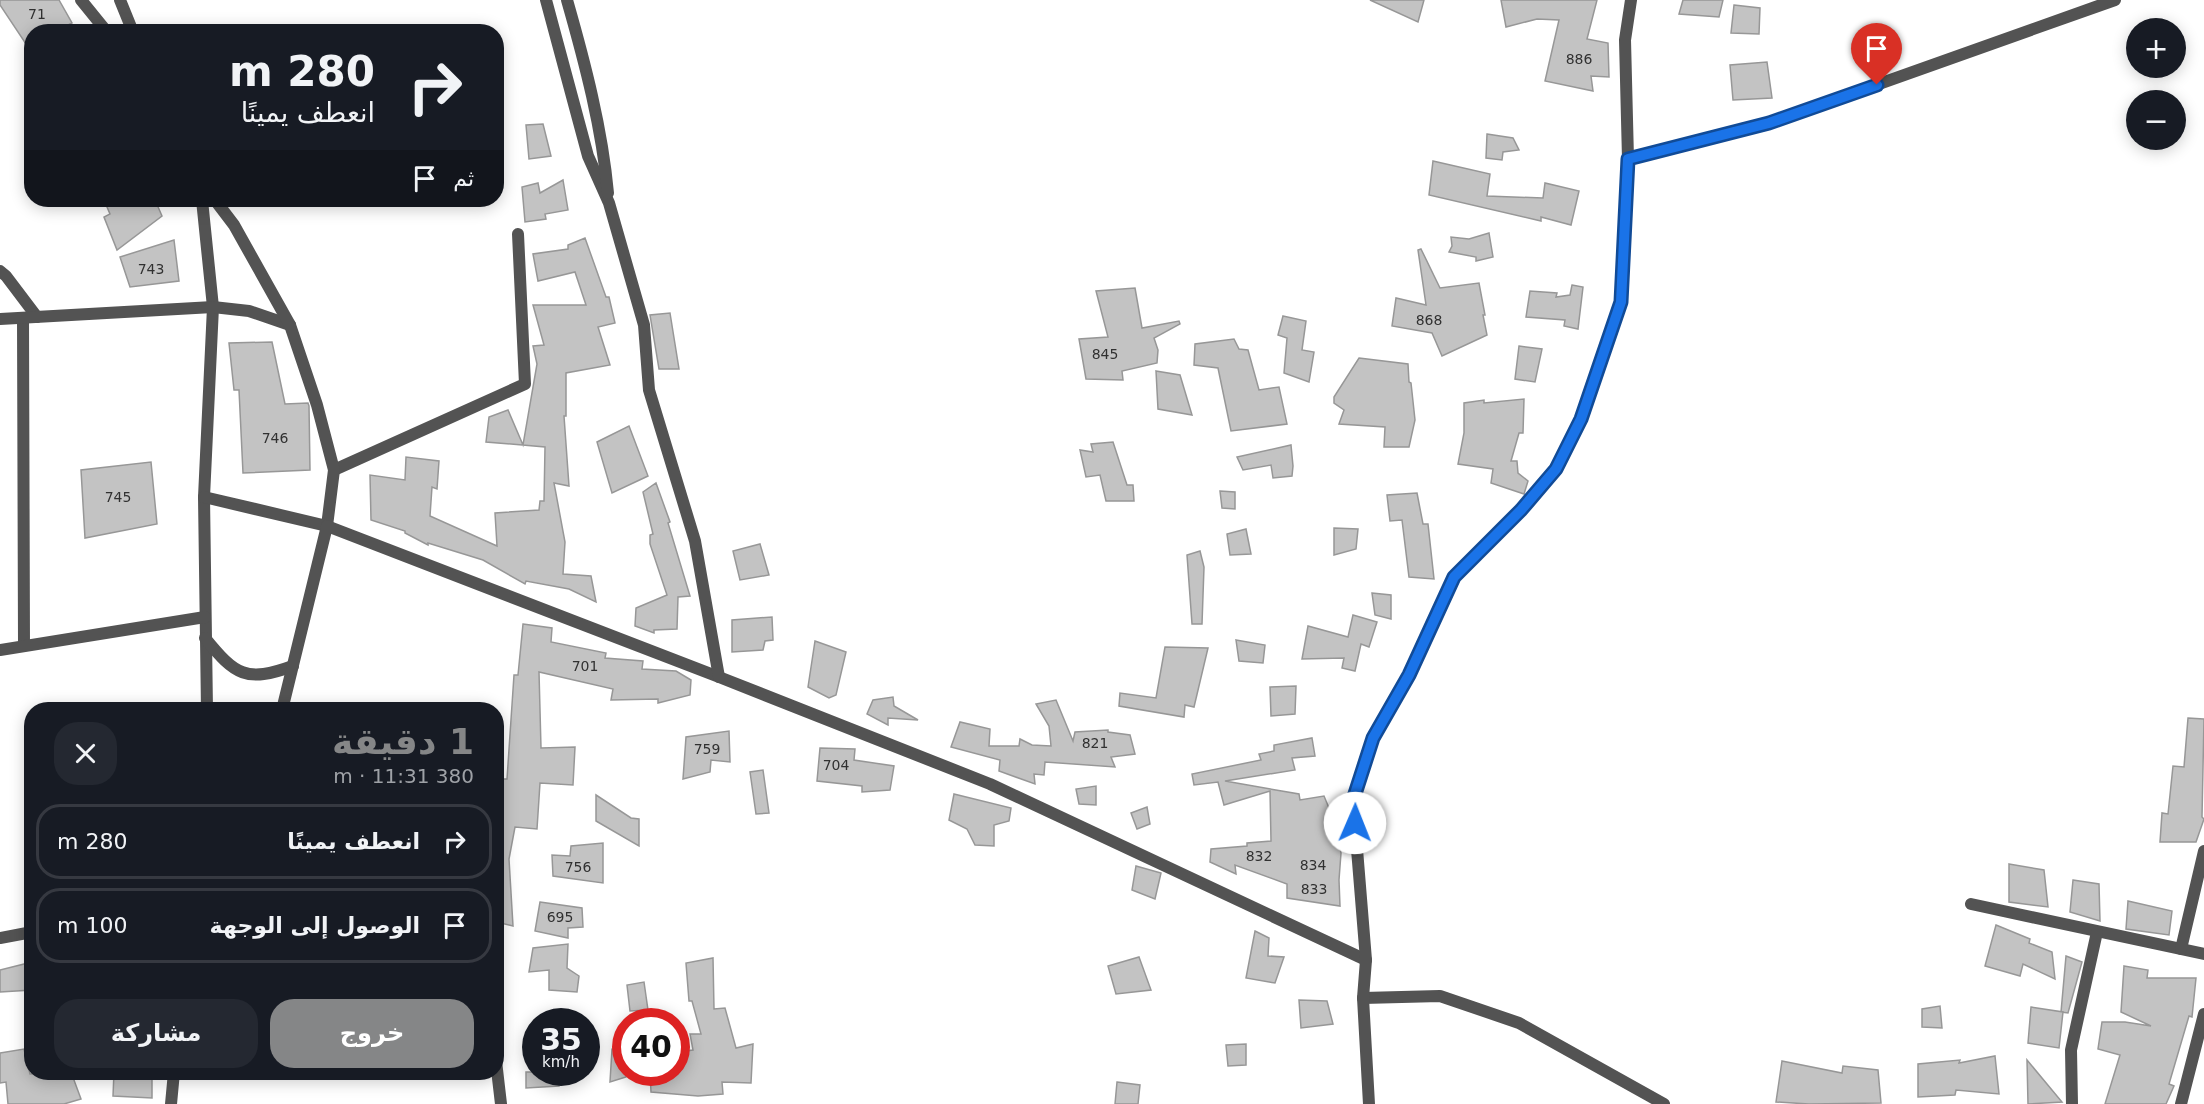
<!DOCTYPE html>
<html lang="ar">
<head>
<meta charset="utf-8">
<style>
  body { margin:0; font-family:"DejaVu Sans",Cairo,sans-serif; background:#242831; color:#f1f3f6; direction:rtl; height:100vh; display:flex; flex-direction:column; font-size:22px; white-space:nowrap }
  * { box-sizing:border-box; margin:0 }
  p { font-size:20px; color:#9ea1a6 }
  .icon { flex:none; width:33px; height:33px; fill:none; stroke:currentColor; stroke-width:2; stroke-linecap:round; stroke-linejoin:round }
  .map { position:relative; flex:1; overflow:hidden; direction:ltr }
  .panel { position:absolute; left:24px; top:702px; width:480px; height:378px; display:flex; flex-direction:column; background:#171b24; border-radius:24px; box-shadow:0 3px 15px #0003; direction:rtl }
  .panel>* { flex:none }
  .guide { position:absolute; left:24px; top:24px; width:480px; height:183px; border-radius:24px; box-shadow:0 3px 15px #0003; direction:rtl; background:#171b24; color:#f1f3f6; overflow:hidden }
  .tools { position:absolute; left:2126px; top:18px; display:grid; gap:12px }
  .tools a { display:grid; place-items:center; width:60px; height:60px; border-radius:50%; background:#171b24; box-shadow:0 3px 15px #0003; font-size:30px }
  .speed { position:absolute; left:522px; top:1008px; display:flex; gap:12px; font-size:30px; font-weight:700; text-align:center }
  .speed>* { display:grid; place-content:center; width:78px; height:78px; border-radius:50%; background:#171b24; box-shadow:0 3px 15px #0003; line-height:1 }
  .speed small { font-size:15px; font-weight:400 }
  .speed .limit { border:9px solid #d22; background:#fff; color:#111 }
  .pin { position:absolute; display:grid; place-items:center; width:51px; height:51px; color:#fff; margin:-62px -26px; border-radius:50% 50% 50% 0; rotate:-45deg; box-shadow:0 0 6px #0007 }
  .pin .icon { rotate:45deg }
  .me { position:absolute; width:66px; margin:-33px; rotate:1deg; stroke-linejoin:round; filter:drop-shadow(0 0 4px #0008) }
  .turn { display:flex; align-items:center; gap:21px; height:126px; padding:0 30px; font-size:27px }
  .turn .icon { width:78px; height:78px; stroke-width:2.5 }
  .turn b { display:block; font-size:42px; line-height:51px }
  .then { display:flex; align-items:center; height:57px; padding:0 30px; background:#0003; gap:12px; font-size:22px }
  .round { display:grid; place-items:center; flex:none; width:63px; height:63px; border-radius:24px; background:#242831 }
  .summary { display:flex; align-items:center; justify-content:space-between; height:102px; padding:0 30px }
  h1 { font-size:36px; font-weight:700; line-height:45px; color:#858687 }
  .cta { display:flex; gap:12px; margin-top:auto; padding:12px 30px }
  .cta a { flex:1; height:69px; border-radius:24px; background:#858687; color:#fff; font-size:24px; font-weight:700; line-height:69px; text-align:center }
  .cta a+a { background:#242831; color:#f1f3f6 }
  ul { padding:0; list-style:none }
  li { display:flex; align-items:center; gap:18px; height:75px; margin:0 12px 9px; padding:0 18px; border:3px solid #363941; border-radius:24px }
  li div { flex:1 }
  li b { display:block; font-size:22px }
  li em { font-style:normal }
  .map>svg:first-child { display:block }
  .building { fill:#c3c3c3; stroke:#979797; stroke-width:1.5 }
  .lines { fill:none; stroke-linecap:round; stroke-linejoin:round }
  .minor { stroke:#535353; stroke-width:12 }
  .tertiary { stroke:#535353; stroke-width:12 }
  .route-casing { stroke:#114b97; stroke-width:15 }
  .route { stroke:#1a73e8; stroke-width:10 }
  .labels { text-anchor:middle; stroke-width:4.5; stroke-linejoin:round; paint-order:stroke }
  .number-label { font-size:14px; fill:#313131 }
</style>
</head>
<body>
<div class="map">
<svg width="2204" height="1104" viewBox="0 0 2204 1104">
  <rect width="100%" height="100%" fill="#fff"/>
  <!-- building -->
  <g class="building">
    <polygon points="0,0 59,0 72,23 54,32 32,32 32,53 0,5"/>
    <polygon points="1370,0 1424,0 1418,22"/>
    <polygon points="1501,0 1597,0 1587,39 1608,43 1609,77 1591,76 1593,91 1545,81 1559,20 1537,19 1506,27"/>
    <polygon points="1683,0 1723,0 1719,17 1679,14"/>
    <polygon points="1734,5 1760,8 1759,34 1731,33"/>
    <polygon points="1767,62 1772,98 1733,100 1730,65"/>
    <polygon points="543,124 551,156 529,159 526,125"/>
    <polygon points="1487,134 1513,138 1519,150 1503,152 1502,160 1486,158"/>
    <polygon points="1433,161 1490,174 1487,196 1543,198 1545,183 1579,191 1571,225 1541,217 1541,221 1429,195"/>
    <polygon points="563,180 568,210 545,214 546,219 525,222 522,187 538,183 540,193"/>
    <polygon points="104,200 155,200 162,216 117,250 104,217 110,214"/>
    <polygon points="1489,233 1493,257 1476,261 1476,257 1449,252 1452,246 1451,237 1469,239"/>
    <polygon points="585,238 606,297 609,297 615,323 598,327 610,365 566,373 566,416 564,416 569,486 554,483 565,542 563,574 591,576 596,602 569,589 526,581 525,584 483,560 428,543 428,545 405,533 405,531 371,520 370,475 405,480 406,457 439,461 437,489 432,487 430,516 497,546 495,513 539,510 540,501 544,501 545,447 486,442 489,417 508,410 523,445 537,364 533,346 544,345 533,305 586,305 575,272 538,281 533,254 568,249 568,245"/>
    <polygon points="174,240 179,281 130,287 120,257"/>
    <polygon points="1421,249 1440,288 1479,283 1485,315 1483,315 1487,335 1442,356 1432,333 1392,326 1396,298 1426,305 1418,250"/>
    <polygon points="1572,285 1583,287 1578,329 1564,326 1565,320 1526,317 1530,291 1557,293 1556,297 1570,295"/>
    <polygon points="1135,288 1142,328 1179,321 1180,324 1154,338 1158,350 1157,363 1122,371 1123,380 1086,379 1079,339 1108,337 1096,291"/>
    <polygon points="670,313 679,369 659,369 650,315"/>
    <polygon points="1283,316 1306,321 1302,350 1314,352 1309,382 1284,373 1287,338 1278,335"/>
    <polygon points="1234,339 1239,349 1248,350 1259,390 1279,387 1287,424 1231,431 1218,368 1194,365 1195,344"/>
    <polygon points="272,342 285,404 308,403 309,406 310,470 243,473 239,390 234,390 229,343"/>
    <polygon points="1519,346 1542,349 1535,382 1515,379"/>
    <polygon points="1359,358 1408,364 1409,382 1411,383 1415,420 1409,447 1384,447 1385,427 1339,424 1344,410 1334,403 1334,397"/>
    <polygon points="1156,371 1180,375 1192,415 1158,409"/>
    <polygon points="1524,399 1523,433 1519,433 1511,461 1517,461 1518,473 1528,481 1524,494 1491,483 1493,469 1458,464 1464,433 1464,403 1484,400 1484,403"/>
    <polygon points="629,426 648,476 612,493 597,442"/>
    <polygon points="1113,442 1127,485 1133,485 1134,501 1106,501 1100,475 1086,477 1080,450 1093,452 1091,444"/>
    <polygon points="1291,445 1293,466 1292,476 1273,478 1271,465 1243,470 1237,457"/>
    <polygon points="151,462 157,524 85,538 81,470"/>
    <polygon points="656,483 670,522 668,523 690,596 678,597 677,629 654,630 654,633 635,626 636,608 667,595 650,544 650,535 653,534 643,492"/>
    <polygon points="1220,491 1235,492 1235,509 1222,508"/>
    <polygon points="1417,493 1423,524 1428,524 1434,579 1409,577 1402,520 1390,521 1387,495"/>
    <polygon points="1334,528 1358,529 1356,549 1334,555"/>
    <polygon points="1246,529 1251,554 1230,555 1227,534"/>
    <polygon points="760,544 769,575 740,580 733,551"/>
    <polygon points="1200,551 1204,567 1202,624 1192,624 1187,555"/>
    <polygon points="1372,593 1391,595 1391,619 1375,615"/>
    <polygon points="1353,615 1377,622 1369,647 1361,644 1355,671 1342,668 1344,658 1302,659 1308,626 1348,637"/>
    <polygon points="772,617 773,640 765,641 763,650 732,652 732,620"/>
    <polygon points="523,624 552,628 551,642 606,653 605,658 643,661 642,669 676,671 691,680 690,695 658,703 658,699 611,700 613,689 539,672 541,748 575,747 573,785 540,783 537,829 515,827 509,859 513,926 496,922 496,779 507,779 514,675 518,675"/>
    <polygon points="1236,640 1265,645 1263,663 1239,661"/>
    <polygon points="815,641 846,652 836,695 829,698 808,687"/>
    <polygon points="1165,647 1208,648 1194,707 1185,705 1184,717 1119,706 1120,693 1156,698"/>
    <polygon points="1296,686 1295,714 1271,716 1270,687"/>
    <polygon points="893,697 894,706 918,720 888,718 888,725 867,714 873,700"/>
    <polygon points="1056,700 1073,741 1075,732 1108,730 1108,732 1130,735 1135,754 1111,757 1115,767 1045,762 1044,775 1034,774 1035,784 999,771 1000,760 951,747 960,722 990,729 989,746 1019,746 1020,739 1032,745 1051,746 1049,726 1036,704"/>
    <polygon points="2188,718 2204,719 2202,817 2204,819 2196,842 2160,842 2162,813 2168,814 2173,766 2184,767"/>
    <polygon points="729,731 730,762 711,760 710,772 683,779 686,737"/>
    <polygon points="1312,738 1315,756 1292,758 1295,770 1225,781 1299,794 1300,800 1324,796 1334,820 1341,853 1339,880 1340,906 1287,898 1287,884 1235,865 1236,874 1210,862 1211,849 1247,846 1247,843 1271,841 1270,791 1224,805 1218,782 1194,785 1192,774 1261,760 1259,754 1274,751 1274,745"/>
    <polygon points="820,748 855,749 854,760 894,766 890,790 862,792 862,786 817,781"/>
    <polygon points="763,770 769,813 756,814 750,772"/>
    <polygon points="1096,786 1096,805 1079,804 1076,789"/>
    <polygon points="954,794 1011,808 1009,821 994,825 994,846 975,845 967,829 949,820"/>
    <polygon points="596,795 631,818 639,819 639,846 596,821"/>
    <polygon points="1147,807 1150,824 1137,829 1131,813"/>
    <polygon points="603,843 603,883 553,876 552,855 570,856 571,846"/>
    <polygon points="2009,864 2044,870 2048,907 2009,902"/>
    <polygon points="1136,866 1161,873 1155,899 1132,890"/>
    <polygon points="2073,880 2099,884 2100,921 2070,912"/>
    <polygon points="2128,901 2172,911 2169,935 2126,929"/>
    <polygon points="540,902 582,908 583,927 568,928 568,938 535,931"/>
    <polygon points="1996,925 2030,939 2029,943 2052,952 2055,979 2023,964 2020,976 1985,966"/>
    <polygon points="1255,931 1269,938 1268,956 1284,957 1275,983 1246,978"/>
    <polygon points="568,944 567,968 579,976 577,992 549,990 549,970 529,972 533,948"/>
    <polygon points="2066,956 2082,962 2068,1013 2061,1012"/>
    <polygon points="1139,957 1151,990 1116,994 1108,966"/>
    <polygon points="713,958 714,1009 725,1008 736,1048 753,1044 751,1083 722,1082 723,1094 698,1096 651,1092 650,1072 676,1072 676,1052 693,1050 690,1034 701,1034 692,1001 689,1001 686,963"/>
    <polygon points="32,962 32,990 0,992 0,970"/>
    <polygon points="2124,966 2148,970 2147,978 2196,978 2192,1017 2189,1016 2169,1084 2174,1086 2166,1104 2105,1104 2120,1055 2098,1049 2102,1022 2125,1022 2151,1026 2121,1012"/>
    <polygon points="644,982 648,1010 630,1011 627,985"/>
    <polygon points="1299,1000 1327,1001 1333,1024 1301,1028"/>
    <polygon points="1940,1006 1942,1028 1922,1027 1922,1009"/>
    <polygon points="2031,1007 2063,1012 2059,1048 2028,1043"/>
    <polygon points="1246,1044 1246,1065 1228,1066 1226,1045"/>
    <polygon points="626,1046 626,1077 610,1082 612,1049"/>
    <polygon points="24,1049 30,1074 71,1072 81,1099 64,1104 8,1104 6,1082 0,1083 0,1053"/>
    <polygon points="1995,1056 1999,1094 1956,1090 1955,1095 1918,1097 1918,1064 1960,1060 1959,1063"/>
    <polygon points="2027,1060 2062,1102 2028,1104"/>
    <polygon points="1782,1061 1842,1073 1843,1066 1878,1070 1881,1103 1809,1104 1776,1102"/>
    <polygon points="114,1072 152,1072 152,1098 113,1096"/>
    <polygon points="526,1072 559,1072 559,1086 526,1088"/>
    <polygon points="1117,1082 1140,1085 1138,1104 1115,1104"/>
  </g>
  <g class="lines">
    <!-- minor -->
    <g class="minor">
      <polyline points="81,0 107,32"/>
      <polyline points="120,0 133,32"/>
      <polyline points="1628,159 1769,123 2115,0"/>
      <polyline points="202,200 213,307 204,497 207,710"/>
      <polyline points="0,271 6,276 37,317"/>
      <polyline points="23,318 24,645"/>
      <polyline points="0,319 213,307 249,311 290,325"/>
      <polyline points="334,470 525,384 518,234"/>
      <polyline points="204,497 327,526 334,470 317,405 290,325 234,225 215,200"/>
      <path d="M 205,638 C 235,675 246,683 293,666"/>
      <polyline points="0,650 205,617"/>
      <polyline points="282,710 327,526 719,677 990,784 1366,960"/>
      <polyline points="1971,904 2204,954"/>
      <polyline points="0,938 32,932"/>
      <polyline points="2181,949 2204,851"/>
      <polyline points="1363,998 1440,996 1519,1023 1664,1104"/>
      <polyline points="496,1061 501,1104"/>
      <polyline points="171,1104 174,1072"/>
      <polyline points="2072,1104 2071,1050 2097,932"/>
      <polyline points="2181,1104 2204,1014"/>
    </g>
    <!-- tertiary -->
    <g class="tertiary">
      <polyline points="546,0 588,156 609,203 644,325 649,390 695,541 719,677"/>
      <path d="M 567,0 C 585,63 602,128 608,193"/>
      <polyline points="1369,1104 1363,998 1366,960 1353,800 1373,738 1409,675 1454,577 1521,510 1556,469 1581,419 1621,302 1628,159 1625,40 1631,0"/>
    </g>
  </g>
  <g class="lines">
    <defs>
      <polyline id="route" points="1355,823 1353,800 1373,738 1409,675 1454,577 1521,510 1556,469 1581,419 1621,302 1628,159 1769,123 1877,85"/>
    </defs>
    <!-- route casing -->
    <use href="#route" class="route-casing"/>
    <!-- route -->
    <use href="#route" class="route"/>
  </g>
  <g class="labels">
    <!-- number labels -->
    <g class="number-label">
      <text x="37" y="19">71</text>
      <text x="1579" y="64">886</text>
      <text x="151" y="274">743</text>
      <text x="1429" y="325">868</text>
      <text x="1105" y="359">845</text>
      <text x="275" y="443">746</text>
      <text x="118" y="502">745</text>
      <text x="585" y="671">701</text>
      <text x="1095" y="748">821</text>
      <text x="707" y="754">759</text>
      <text x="836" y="770">704</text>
      <text x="1259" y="861">832</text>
      <text x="1313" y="870">834</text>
      <text x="578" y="872">756</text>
      <text x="1314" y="894">833</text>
      <text x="560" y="922">695</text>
    </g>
  </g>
</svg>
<div class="tools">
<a>+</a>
<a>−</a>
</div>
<div class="speed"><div>35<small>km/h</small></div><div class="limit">40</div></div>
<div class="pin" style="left:1877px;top:85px;background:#d93025"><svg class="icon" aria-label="arrive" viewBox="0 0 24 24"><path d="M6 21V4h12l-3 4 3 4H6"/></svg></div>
<svg class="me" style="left:1355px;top:823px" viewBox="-20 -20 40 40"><circle r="19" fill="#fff"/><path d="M0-13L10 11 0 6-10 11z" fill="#1a73e8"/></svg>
<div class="guide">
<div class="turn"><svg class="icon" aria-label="right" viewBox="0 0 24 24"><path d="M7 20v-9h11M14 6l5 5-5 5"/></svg><div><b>280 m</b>انعطف يمينًا</div></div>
<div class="then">ثم<svg class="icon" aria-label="arrive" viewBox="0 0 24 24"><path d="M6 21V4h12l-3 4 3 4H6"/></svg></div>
</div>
<section class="panel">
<div class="summary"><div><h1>1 دقيقة</h1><p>380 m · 11:31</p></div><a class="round"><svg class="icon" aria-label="close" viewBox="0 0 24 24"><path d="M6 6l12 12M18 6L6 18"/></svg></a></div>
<ul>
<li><svg class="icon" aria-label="right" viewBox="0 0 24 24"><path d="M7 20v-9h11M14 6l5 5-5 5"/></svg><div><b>انعطف يمينًا</b></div><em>280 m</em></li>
<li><svg class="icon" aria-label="arrive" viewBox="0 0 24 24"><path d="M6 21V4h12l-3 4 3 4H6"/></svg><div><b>الوصول إلى الوجهة</b></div><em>100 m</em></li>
</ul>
<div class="cta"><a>خروج</a><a>مشاركة</a></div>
</section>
</div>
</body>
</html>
